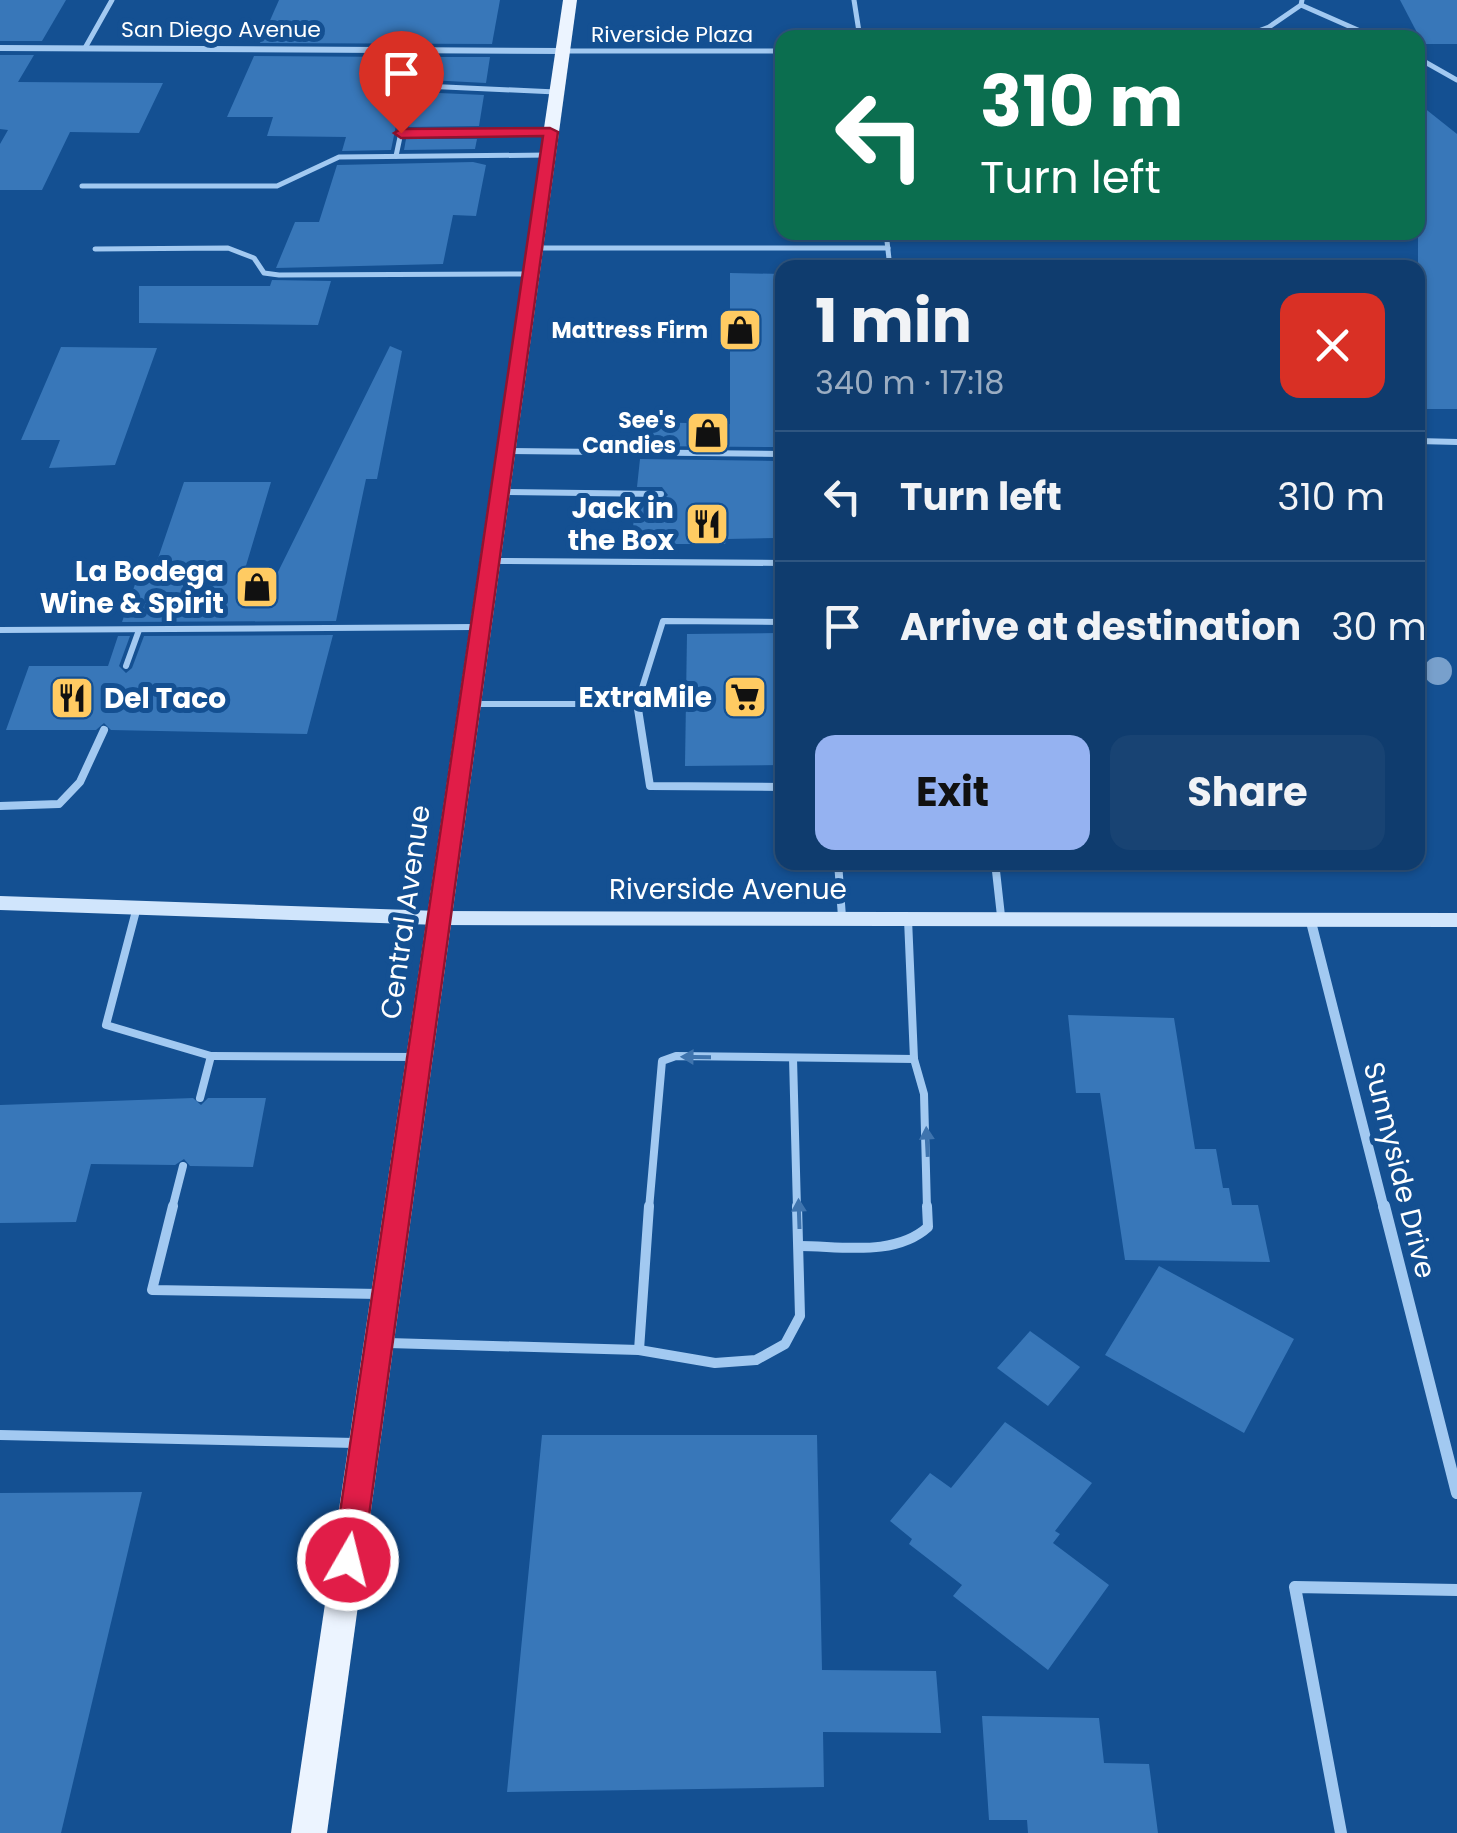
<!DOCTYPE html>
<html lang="en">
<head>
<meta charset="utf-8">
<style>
  body { margin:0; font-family:Poppins,sans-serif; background:#184373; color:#f1f3f6; height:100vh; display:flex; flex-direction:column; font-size:38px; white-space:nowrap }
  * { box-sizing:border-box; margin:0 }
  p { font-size:32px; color:#9badc2 }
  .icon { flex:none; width:55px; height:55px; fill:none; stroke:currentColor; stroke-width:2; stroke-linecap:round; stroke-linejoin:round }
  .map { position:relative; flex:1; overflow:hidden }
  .drawer { position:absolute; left:775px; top:260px; width:650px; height:610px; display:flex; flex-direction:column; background:#0f3c6e; border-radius:20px; box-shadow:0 2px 8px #0004,0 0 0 2px #2f5681 }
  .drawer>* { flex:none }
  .guide { position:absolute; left:775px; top:30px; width:650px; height:210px; border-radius:20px; box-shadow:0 2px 8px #0004,0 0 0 2px #2f5681; background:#0b6e4f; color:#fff; overflow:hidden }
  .pin { position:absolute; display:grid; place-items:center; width:85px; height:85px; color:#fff; margin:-102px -42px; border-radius:50% 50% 50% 0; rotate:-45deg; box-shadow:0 0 10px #0007 }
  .pin .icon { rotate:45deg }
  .me { position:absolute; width:110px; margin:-55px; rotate:8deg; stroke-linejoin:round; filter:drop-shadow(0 0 8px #0008) }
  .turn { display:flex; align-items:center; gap:35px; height:210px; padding:0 40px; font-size:45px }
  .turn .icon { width:130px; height:130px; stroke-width:2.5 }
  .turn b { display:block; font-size:70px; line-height:85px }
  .round { display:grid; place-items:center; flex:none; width:105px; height:105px; border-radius:20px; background:#184373 }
  .overview { display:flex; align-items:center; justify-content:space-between; height:170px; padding:0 40px }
  h1 { font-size:60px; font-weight:700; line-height:75px }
  .cta { display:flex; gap:20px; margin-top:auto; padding:20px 40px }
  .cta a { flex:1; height:115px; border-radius:20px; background:#95b2f1; color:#111; font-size:40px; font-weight:700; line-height:115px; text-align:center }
  .cta a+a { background:#184373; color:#f1f3f6 }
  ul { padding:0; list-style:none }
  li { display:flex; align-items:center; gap:30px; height:130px; padding:0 40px; border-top:2px solid #2f5681 }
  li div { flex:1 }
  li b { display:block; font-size:38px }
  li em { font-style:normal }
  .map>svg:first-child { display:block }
  .building { fill:#3877b9 }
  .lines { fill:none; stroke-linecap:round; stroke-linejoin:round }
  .service-far3 { stroke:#a2c9f1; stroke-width:5 }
  .service-far2 { stroke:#a2c9f1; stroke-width:6 }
  .service-far1 { stroke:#a2c9f1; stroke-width:8 }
  .service { stroke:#a2c9f1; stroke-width:10 }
  .minor-far1 { stroke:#a2c9f1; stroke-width:10 }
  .minor { stroke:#a2c9f1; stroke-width:12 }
  .tertiary { fill:#a2c9f1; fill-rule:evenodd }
  .secondary { fill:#d0e5fc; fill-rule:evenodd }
  .primary { fill:#ecf4ff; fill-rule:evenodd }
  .tree { fill:#78a0cc }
  .oneway { fill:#3f74ae }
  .route { fill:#e11d48; stroke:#92132f; stroke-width:2.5 }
  .labels { text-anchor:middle; stroke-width:10; stroke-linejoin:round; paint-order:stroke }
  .far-street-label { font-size:22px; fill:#fff; stroke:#145092 }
  .far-poi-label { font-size:22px; font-weight:bold; fill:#fff; stroke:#145092; text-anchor:end }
  .poi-label { font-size:28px; font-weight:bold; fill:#fff; stroke:#145092; text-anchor:end }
  .street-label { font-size:28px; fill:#fff; stroke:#145092 }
</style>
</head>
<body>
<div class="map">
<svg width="1457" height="1833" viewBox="0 0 1457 1833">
  <rect width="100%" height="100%" fill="#145092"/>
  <!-- building -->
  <g class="building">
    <polygon points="0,0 66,0 42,41 0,41"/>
    <polygon points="279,0 500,0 492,44 260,43"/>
    <polygon points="1400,0 1457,0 1457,44 1423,44"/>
    <polygon points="0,55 34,55 18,82 163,83 139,133 70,132 42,190 0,190 0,144 8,130 0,129"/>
    <polygon points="254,56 400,57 396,85 403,91 391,150 342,151 346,137 267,136 273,117 227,117"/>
    <polygon points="412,57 490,57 486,83 409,79"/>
    <polygon points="416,92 484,95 479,126 409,127"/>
    <polygon points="1418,103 1457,134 1457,409 1418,409"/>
    <polygon points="406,139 477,139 475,149 404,150"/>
    <polygon points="473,162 486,165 476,216 453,215 443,264 276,268 295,222 319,222 337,165"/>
    <polygon points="730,273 782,274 782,356 776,356 776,447 642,446 645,422 730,424"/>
    <polygon points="272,280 331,281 318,325 139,323 139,286 270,286"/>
    <polygon points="390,346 402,351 377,479 366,479 336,621 122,622 142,564 156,564 184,482 271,482 245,569 274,580"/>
    <polygon points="61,347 157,348 115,465 49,468 60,440 21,440"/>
    <polygon points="640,459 776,461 776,538 727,539 725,544 631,544 636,501 662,501 668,495 662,487 637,487"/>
    <polygon points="777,633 782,765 685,766 687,634"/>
    <polygon points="333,635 307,734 111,730 104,723 96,730 6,730 29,666 108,666 118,636 130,636 119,666 126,673 132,668 144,636"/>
    <polygon points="1068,1015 1174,1018 1195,1149 1216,1149 1223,1188 1229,1188 1232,1205 1258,1205 1270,1262 1125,1260 1100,1093 1076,1093"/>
    <polygon points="193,1098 201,1105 208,1098 266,1098 253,1167 190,1166 184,1159 175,1165 91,1164 76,1222 0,1223 0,1105"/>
    <polygon points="1159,1266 1294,1339 1244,1433 1105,1355"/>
    <polygon points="1030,1331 1080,1367 1048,1406 997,1368"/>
    <polygon points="1005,1422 1092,1483 1055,1531 1060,1534 1053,1543 1109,1585 1048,1670 953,1596 962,1585 909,1544 912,1539 890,1521 930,1473 951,1488"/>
    <polygon points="542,1435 817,1435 822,1670 936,1671 941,1733 823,1732 824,1787 507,1792"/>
    <polygon points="142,1492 61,1833 0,1833 0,1493"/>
    <polygon points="982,1716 1099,1718 1104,1763 1149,1764 1158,1833 1028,1833 1027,1820 989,1820"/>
  </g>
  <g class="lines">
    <!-- service-far3 -->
    <g class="service-far3">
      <polyline points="854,0 860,38"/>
      <polyline points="1301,5 1376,38"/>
      <polyline points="1240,38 1269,27 1301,5 1302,0"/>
      <polyline points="85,48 112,0"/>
      <polyline points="407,50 402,85 556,92"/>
      <polyline points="562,51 782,51"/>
      <polyline points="1418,58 1457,80"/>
      <polyline points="401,133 551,132"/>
      <polyline points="396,156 411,85"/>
      <polyline points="82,186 277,186 339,157 548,155"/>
      <polyline points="886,232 890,268"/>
      <polyline points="534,248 888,248"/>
      <polyline points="95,249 228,248 254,258 264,273 279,275 531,274"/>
    </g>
    <!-- service-far2 -->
    <g class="service-far2">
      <polyline points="1418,441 1457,442"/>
      <polyline points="510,451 782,454"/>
      <polyline points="501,492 661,494"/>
      <polyline points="494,561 782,563"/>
      <polyline points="0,630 475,627"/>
      <polyline points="126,666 139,630"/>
      <polyline points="474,704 637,704"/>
      <polyline points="638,711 637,704 663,621 782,622"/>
    </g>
    <!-- service-far1 -->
    <g class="service-far1">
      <polyline points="638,709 650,786 782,787"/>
      <polyline points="0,806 59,804 80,782 104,730"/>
      <polyline points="838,862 842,917"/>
      <polyline points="995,862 1001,916"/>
      <polyline points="137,907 106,1025 211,1056 200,1098"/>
      <polyline points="908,919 914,1059 924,1094 927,1209"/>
      <polyline points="211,1056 416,1057"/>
      <polyline points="793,1058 797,1209"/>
      <polyline points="172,1209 183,1166"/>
      <polyline points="649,1209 662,1061 676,1056 914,1059"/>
    </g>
    <!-- service -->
    <g class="service">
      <polyline points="173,1206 152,1290 379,1294"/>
      <path d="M 800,1246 C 841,1246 895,1257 928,1227 L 927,1206"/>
      <polyline points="388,1343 639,1350 715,1363 756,1360 785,1344 800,1316 797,1206"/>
      <polyline points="639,1350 649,1206"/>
      <polyline points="0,1435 355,1443"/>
    </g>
    <!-- minor-far1 -->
    <polyline class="minor-far1" points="1310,918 1384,1209"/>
    <!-- minor -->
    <g class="minor">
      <polyline points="1384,1206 1457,1493"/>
      <polyline points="1341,1833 1295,1587 1457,1590"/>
    </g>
    <!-- tertiary -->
    <polygon class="tertiary" points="0,45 562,48 567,51 562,54 0,51"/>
    <!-- secondary -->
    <polygon class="secondary" points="0,896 439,911 1457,913 1457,927 439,925 0,910"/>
    <!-- primary -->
    <polygon class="primary" points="563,0 577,0 327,1833 291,1833"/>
  </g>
  <!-- trees -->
  <circle class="tree" cx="1438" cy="671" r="14"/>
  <!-- one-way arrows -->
  <defs><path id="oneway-solid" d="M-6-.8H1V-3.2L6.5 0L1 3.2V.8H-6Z" transform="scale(2.5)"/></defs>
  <g class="oneway">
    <use href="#oneway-solid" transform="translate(696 1057) rotate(-179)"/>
    <use href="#oneway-solid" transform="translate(927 1142) rotate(-93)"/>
    <use href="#oneway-solid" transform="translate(799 1214) rotate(-92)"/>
  </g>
  <!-- route -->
  <polygon class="route" points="550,128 558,132 363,1560 358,1571 348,1575 337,1571 333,1560 543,136 401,138 394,133 401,129"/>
  <!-- icons -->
  <defs>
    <symbol id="shop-square" viewBox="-11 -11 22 22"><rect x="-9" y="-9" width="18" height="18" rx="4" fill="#ffcb62" stroke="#145092"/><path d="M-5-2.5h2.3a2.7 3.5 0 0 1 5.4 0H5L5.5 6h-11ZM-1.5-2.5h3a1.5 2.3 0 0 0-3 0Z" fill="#111"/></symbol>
    <symbol id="restaurant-square" viewBox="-11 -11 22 22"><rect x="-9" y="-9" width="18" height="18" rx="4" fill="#ffcb62" stroke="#145092"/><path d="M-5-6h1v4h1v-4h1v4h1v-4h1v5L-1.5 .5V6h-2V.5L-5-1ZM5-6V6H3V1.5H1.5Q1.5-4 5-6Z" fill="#111"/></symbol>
    <symbol id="supermarket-square" viewBox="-11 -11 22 22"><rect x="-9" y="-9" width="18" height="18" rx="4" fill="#ffcb62" stroke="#145092"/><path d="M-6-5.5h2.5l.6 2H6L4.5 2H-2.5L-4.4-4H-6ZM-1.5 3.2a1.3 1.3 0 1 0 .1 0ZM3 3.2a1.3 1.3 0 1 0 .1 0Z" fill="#111"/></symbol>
  </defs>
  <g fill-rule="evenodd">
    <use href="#shop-square" x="715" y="305" width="50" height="50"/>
    <use href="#shop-square" x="683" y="408" width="50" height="50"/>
    <use href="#restaurant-square" x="682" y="499" width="50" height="50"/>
    <use href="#shop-square" x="232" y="562" width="50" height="50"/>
    <use href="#supermarket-square" x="720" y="672" width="50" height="50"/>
    <use href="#restaurant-square" x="47" y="673" width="50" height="50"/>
  </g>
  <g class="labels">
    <!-- far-street labels -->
    <g class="far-street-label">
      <text x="221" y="37">San Diego Avenue</text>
      <text x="672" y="42">Riverside Plaza</text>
    </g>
    <!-- far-poi labels -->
    <g class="far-poi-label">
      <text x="708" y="338">Mattress Firm</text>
      <text x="676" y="428">See's<tspan x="676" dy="25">Candies</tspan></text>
    </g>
    <!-- poi labels -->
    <g class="poi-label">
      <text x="674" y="518">Jack in<tspan x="674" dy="32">the Box</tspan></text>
      <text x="224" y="581">La Bodega<tspan x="224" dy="32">Wine &amp; Spirit</tspan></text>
      <text x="712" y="707">ExtraMile</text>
      <text x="104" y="708" text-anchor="start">Del Taco</text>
    </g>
    <!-- street labels -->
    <g class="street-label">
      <text x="728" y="899">Riverside Avenue</text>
      <text transform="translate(405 912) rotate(-82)" y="10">Central Avenue</text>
      <text transform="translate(1400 1170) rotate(76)" y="10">Sunnyside Drive</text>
    </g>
  </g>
</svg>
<div class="pin" style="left:401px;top:133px;background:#d93025"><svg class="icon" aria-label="arrive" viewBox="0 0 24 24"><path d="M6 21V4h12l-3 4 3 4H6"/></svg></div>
<svg class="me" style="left:348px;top:1560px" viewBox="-20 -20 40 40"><circle r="17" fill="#e11d48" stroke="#fff" stroke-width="3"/><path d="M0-11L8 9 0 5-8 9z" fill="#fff"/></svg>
<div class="guide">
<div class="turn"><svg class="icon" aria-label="left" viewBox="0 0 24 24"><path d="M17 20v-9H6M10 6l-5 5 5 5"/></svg><div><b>310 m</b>Turn left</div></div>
</div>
<section class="drawer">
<div class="overview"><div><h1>1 min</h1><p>340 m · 17:18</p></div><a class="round" style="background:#d93025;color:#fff"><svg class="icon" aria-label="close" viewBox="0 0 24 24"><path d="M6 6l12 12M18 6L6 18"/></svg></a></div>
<ul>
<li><svg class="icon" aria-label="left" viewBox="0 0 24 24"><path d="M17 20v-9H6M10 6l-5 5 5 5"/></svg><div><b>Turn left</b></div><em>310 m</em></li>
<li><svg class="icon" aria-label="arrive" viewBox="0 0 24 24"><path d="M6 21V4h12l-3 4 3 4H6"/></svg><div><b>Arrive at destination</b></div><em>30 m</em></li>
</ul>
<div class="cta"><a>Exit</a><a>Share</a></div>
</section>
</div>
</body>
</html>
